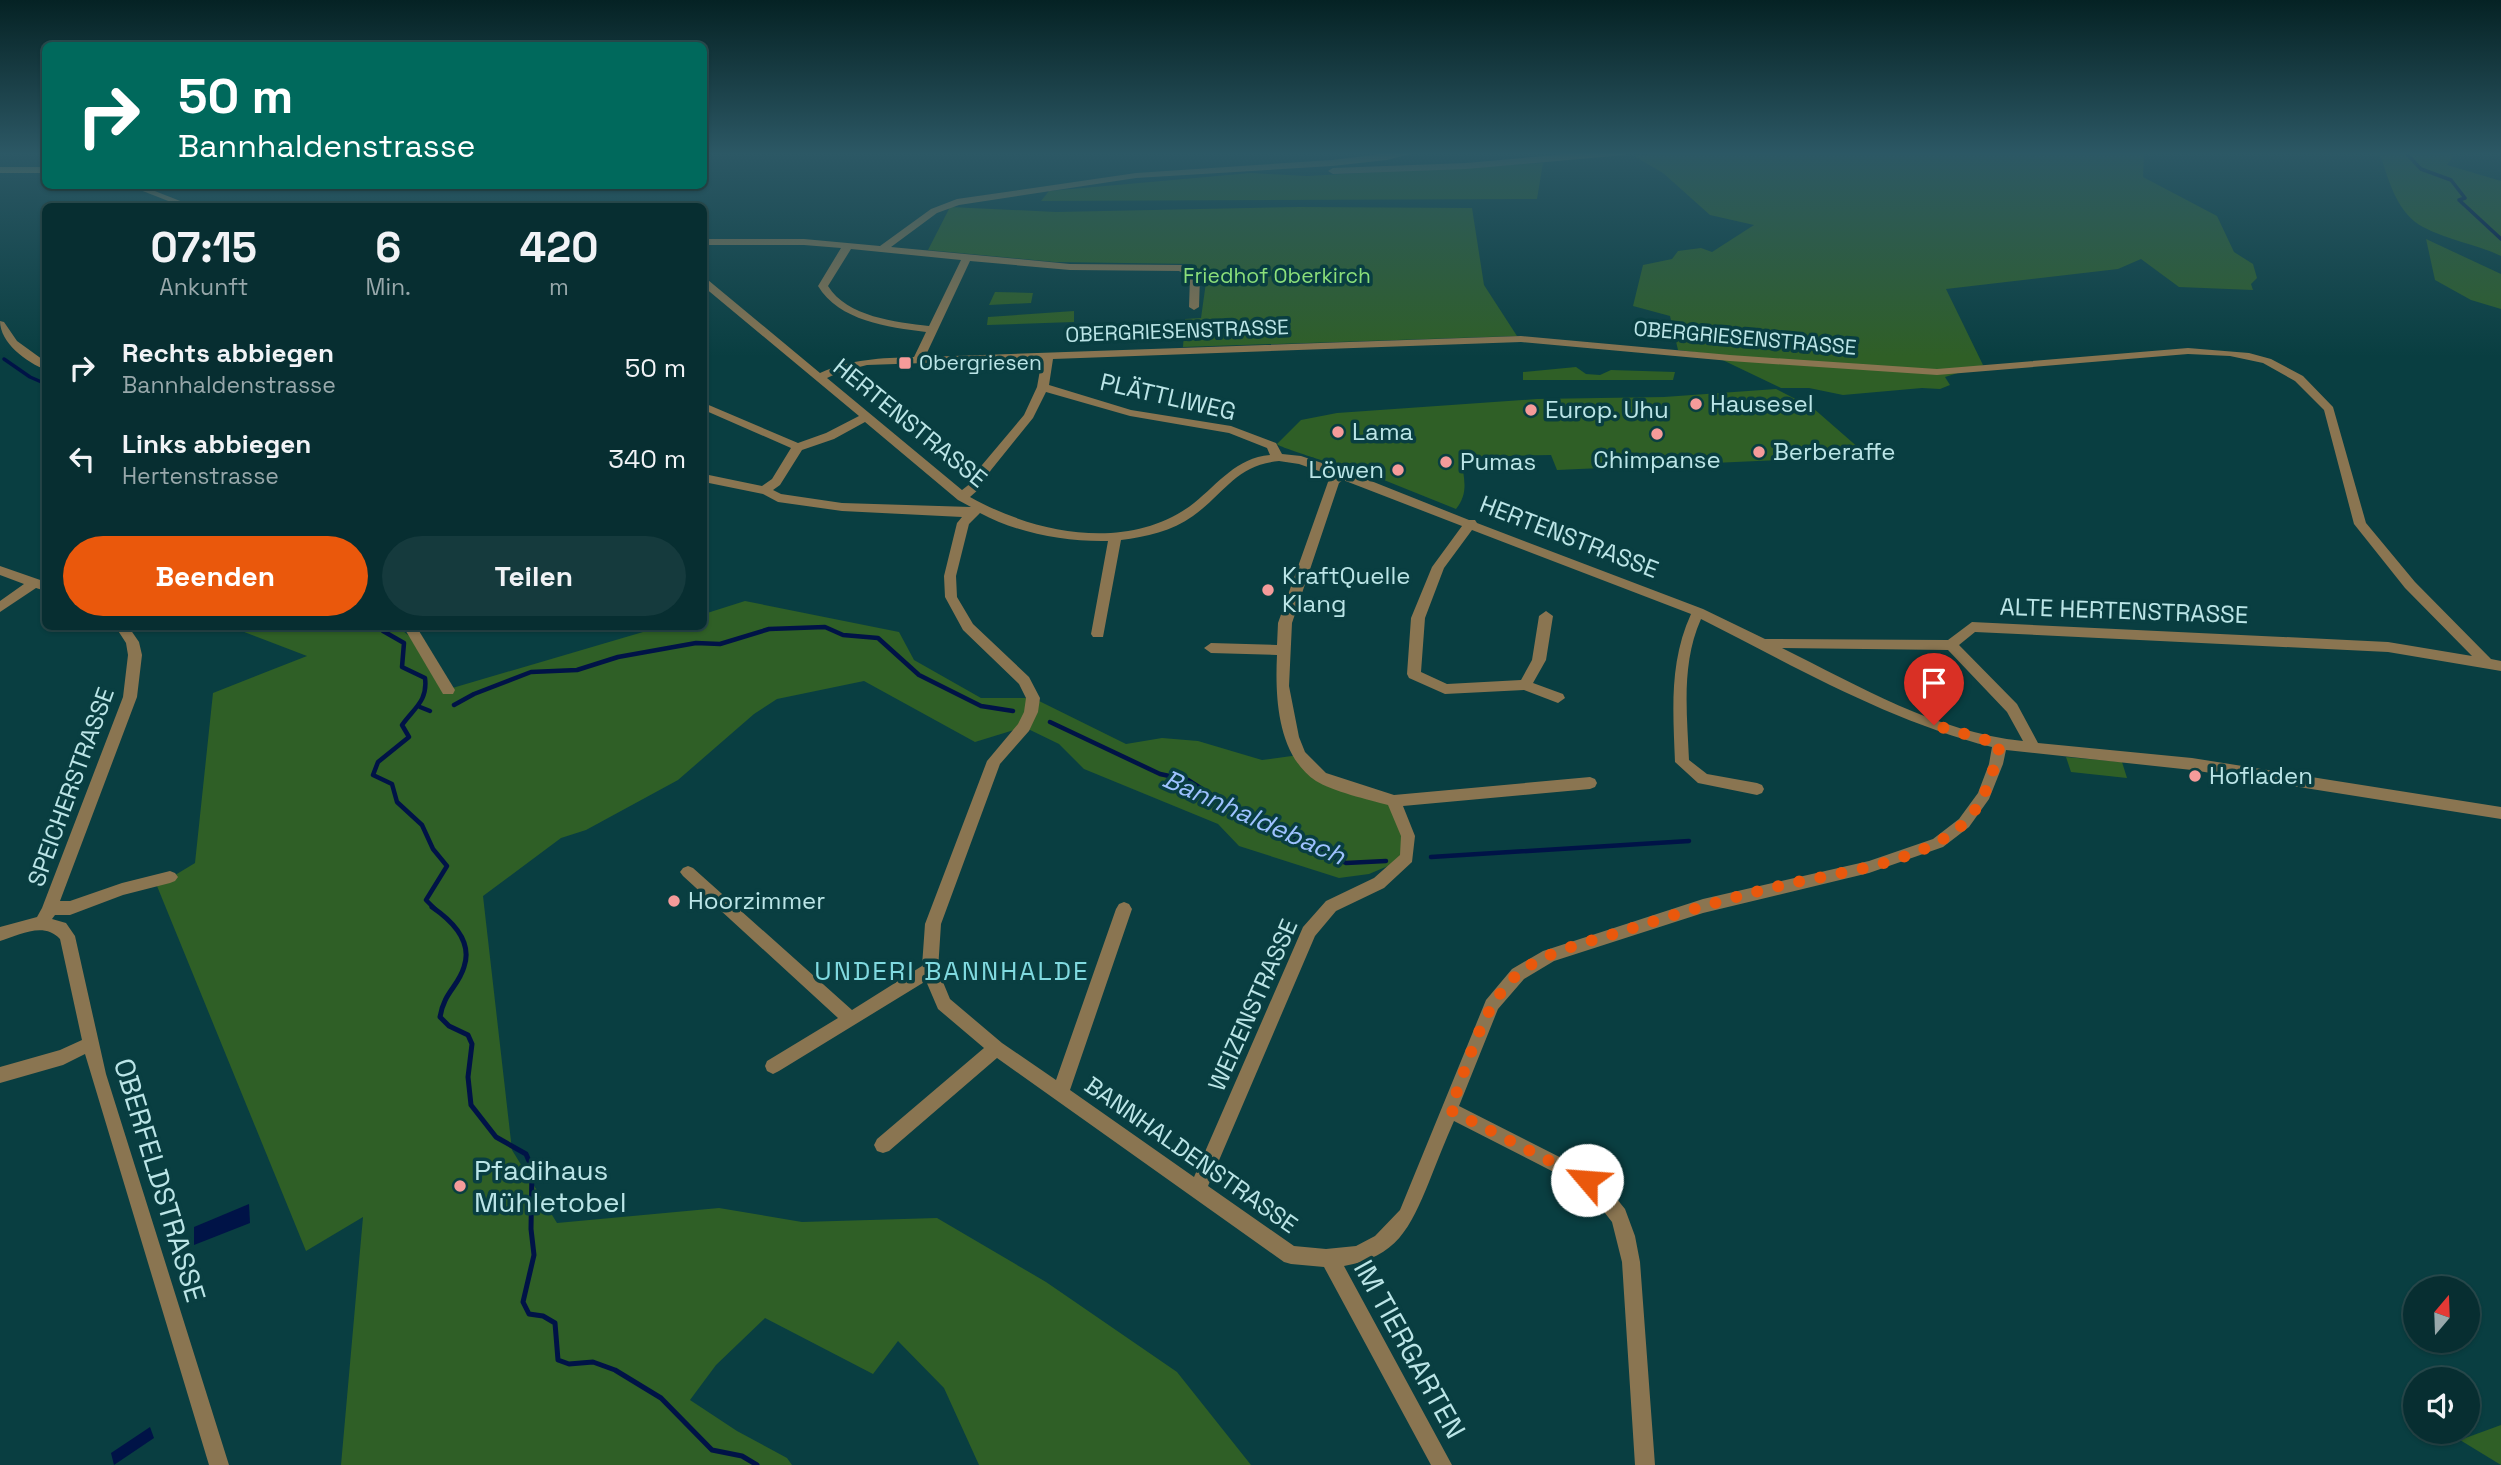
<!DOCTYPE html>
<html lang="de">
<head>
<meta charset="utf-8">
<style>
  body { margin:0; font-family:"Space Grotesk",sans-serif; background:#153a3d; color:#f1f3f6; height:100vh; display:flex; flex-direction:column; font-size:26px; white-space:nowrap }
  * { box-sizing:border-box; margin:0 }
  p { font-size:23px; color:#98a8ab }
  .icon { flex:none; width:38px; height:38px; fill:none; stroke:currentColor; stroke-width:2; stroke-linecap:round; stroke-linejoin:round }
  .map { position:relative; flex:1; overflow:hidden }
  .sheet { position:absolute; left:42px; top:203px; width:665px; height:427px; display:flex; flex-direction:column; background:#072e31; border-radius:10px; box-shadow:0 2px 5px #0004,0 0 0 2px #284a4d }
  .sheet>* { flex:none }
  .top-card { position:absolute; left:42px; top:42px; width:665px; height:147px; border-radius:10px; box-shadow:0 2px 5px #0004,0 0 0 2px #284a4d; background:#00695c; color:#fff; overflow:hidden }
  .needle { width:46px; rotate:19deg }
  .fabs { position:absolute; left:2403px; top:1276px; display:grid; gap:14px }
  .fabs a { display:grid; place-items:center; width:77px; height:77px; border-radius:50%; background:#072e31; box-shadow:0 2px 5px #0004,0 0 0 2px #284a4d; font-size:35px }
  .pin { position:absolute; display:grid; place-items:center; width:60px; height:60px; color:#fff; margin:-72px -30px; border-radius:50% 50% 50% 0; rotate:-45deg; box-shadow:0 0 7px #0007 }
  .pin .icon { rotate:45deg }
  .me { position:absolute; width:77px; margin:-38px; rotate:297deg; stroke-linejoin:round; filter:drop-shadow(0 0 5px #0008) }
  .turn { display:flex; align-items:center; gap:24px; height:147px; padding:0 21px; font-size:32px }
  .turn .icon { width:91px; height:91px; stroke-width:2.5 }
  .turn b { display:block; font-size:49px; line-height:60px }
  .eta { display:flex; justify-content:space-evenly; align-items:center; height:119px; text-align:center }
  .eta b { font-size:42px; font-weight:600; line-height:49px }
  .cta { display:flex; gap:14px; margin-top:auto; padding:14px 21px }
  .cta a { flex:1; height:80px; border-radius:42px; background:#ea580c; color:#fff; font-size:28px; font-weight:600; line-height:80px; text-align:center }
  .cta a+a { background:#153a3d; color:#f1f3f6 }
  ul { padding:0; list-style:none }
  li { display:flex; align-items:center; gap:21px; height:91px; padding:0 21px }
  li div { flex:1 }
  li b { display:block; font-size:26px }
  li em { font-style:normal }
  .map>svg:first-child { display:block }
  .green { fill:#2f5f26 }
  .water { fill:#001347 }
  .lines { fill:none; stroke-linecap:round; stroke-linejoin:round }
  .stream-far2 { stroke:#001347; stroke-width:3.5 }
  .stream-far1 { stroke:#001347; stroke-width:4.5 }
  .stream { stroke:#001347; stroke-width:5 }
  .minor { fill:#8a7551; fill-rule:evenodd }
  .secondary { fill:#b8975c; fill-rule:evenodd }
  .route { stroke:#ea580c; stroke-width:12; stroke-dasharray:0 21.6 }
  .poi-dot { fill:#f59b9a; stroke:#093e41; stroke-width:2.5 }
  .labels { text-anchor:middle; stroke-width:7; stroke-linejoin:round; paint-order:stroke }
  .far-park-label { font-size:21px; fill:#8bdf7a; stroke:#093e41 }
  .far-street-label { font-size:21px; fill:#bbe5e7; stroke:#093e41 }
  .far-poi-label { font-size:21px; fill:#bbe5e7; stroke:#093e41; text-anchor:start }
  .street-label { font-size:24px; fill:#bbe5e7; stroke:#093e41 }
  .poi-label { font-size:24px; fill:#bbe5e7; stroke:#093e41; text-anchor:start }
  .water-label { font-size:26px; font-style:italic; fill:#9ec2ff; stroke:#093e41 }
  .neighbourhood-label { font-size:26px; letter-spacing:2px; fill:#80dae0; stroke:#093e41 }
  .near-poi-label { font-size:28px; fill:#bbe5e7; stroke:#093e41; text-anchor:start }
  .near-street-label { font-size:28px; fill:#bbe5e7; stroke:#093e41 }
</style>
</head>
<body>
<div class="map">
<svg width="2501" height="1465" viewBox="0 0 2501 1465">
  <rect width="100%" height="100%" fill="#093e41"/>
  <!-- green -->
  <g class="green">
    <polygon points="1678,152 2144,152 2143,177 2217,216 2234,252 2253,264 2257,278 2251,284 2253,290 2179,287 2141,259 2118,269 1946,289 1983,365 1945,377 1950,385 1940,389 1922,388 1843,395 1809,388 1781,388 1710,354 1678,350 1670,316 1633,306 1643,265 1672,259 1678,251 1701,248 1712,252 1754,225 1710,215 1663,173 1634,156"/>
    <path d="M 2371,152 L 2448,152 L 2453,157 L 2447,165 L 2501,181 L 2501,256 C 2476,244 2447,240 2423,227 C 2398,214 2389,182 2381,157 Z"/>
    <polygon points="1543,163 1537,199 1041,201 1049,191 1251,173 1307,176"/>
    <polygon points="950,207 1056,212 1299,207 1472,208 1484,285 1517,336 1183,347 1185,319 1201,318 1207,275 1192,264 1055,262 928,250"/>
    <polygon points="2426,239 2501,274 2501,309 2471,300 2435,280"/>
    <polygon points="995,292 1033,293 1031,303 989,305"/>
    <polygon points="1074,311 1074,322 987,325 988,317"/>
    <polygon points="1576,367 1586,374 1600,375 1611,370 1675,372 1673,380 1523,380 1523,372"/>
    <path d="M 1776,389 L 1813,408 L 1868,456 L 1557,470 L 1551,455 L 1461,457 C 1463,476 1470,492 1456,509 L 1359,470 L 1356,472 C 1345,467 1280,448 1277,444 L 1301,420 L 1337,413 L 1537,399 L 1664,397 Z"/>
    <polygon points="745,601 899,632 914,660 981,698 1033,698 1126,744 1162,738 1198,741 1262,760 1299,755 1321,777 1394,801 1407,858 1369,874 1339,878 1239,846 1218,824 1084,769 1059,744 1024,727 975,742 864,681 777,699 754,714 678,780 586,830 561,838 483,896 512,1150 557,1223 719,1208 802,1222 937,1218 1046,1282 1177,1372 1251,1465 979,1465 944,1388 898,1341 873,1374 765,1318 716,1365 690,1400 737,1431 787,1458 792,1465 341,1465 363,1217 306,1251 157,886 195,863 213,693 307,656 231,627 398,627 413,639 449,689 660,627 704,626 704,614"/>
    <polygon points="2066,757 2122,762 2127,778 2071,772"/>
    <polygon points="2501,1425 2501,1465 2460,1440"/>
  </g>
  <!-- water -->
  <g class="water">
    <polygon points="249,1204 250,1223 194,1245 194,1227"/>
    <polygon points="150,1427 154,1438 114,1465 111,1453"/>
  </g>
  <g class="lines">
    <!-- stream-far2 -->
    <g class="stream-far2">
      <polyline points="2405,152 2421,169 2451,180 2465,198 2459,200 2501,239"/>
      <polyline points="4,359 30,377 46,384"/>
    </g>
    <!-- stream-far1 -->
    <g class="stream-far1">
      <path d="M 381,626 L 383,631 L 404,643 L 402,667 L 425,678 C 428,701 414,708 402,725 L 409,737 L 378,762 L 373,775 L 392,784 L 397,802 L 422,825 L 433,849 L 447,866 L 426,900 L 435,909"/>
      <polyline points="454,705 474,694 531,672 577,670 618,657 696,643 720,644 769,629 825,627 843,635 878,638 919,675 981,706 1013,711"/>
      <polyline points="420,707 430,711"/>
      <polyline points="1050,722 1160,774 1188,780 1233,809 1346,863 1386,861"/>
      <polyline points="1431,857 1689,841"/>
    </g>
    <!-- stream -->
    <path class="stream" d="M 432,907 C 451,920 473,941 464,967 C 458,987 444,992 440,1017 L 449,1026 L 468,1035 L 472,1044 L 468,1077 L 471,1105 L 496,1137 L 526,1154 L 532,1168 L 531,1229 L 534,1255 L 523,1302 L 529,1314 L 543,1316 L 555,1323 L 558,1360 L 569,1364 L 593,1362 L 615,1370 L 661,1398 L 712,1450 L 742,1456 L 757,1465"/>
    <!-- minor -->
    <g class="minor">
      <path d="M 1397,152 L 1418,152 L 1387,160 L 1332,166 L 1136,178 L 959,205 L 937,213 L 891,247 L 1070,264 L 1181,265 L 1200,276 L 1199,307 L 1194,310 L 1189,307 L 1190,277 L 1179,271 L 1070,270 L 970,261 L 925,357 L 1521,336 L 1730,355 L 1937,369 L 2188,348 L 2249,353 L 2271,359 L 2303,376 L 2333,407 L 2366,523 L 2415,582 L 2491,659 L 2501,661 L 2501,671 L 2388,652 L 1975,632 L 1959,645 L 2017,704 L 2038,743 L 2192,758 L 2501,807 L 2501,819 L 2192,770 L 2006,750 L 2003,764 L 1989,799 L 1969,827 L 1943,847 L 1869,873 L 1703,913 L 1554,961 L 1524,979 L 1498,1009 L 1459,1106 L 1593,1174 L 1604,1183 L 1625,1209 L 1635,1236 L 1640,1262 L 1655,1465 L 1635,1465 L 1622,1262 L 1612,1222 L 1591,1195 L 1581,1186 L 1454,1121 C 1445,1141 1437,1162 1429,1182 C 1410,1228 1397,1257 1344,1266 L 1452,1465 L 1431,1465 L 1324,1267 L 1291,1264 L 1284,1262 L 997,1058 L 889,1151 L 883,1153 L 877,1151 L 874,1145 L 877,1139 L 984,1048 L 938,1009 L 926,981 L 779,1071 L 773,1074 L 767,1071 L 765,1066 L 767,1061 L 838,1018 L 683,876 L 680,872 L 683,868 L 688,866 L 693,868 L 852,1010 L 922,966 L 925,924 L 987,761 L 1018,724 L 1024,712 L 1026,698 L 1019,684 L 963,630 L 945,597 L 944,576 L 957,523 L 962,517 L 842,511 L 778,502 L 763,494 L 704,482 L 704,474 L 762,486 L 772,479 L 791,448 L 704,410 L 704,403 L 798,443 L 826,433 L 859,416 L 704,287 L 704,279 L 708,280 L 820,373 C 851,359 881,358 914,357 L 926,332 C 888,327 839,321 818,286 L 841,248 L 804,245 L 704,245 L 704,239 L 804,239 L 880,246 L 931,209 L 957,199 L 1136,173 L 1332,160 ZM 851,249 L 961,260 L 929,326 C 896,322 847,317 828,286 ZM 1521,342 L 1730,361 L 1937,375 L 2188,354 L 2230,356 L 2263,363 L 2295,381 L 2324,410 L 2354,524 L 2405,588 L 2472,656 L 2388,642 L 1972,622 L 1948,640 L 1765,639 L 1703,609 L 1477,523 L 1475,520 L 1469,520 L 1346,471 L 1301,456 L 1282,454 L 1276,443 L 1231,426 L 1131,410 L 1049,385 L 1053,359 ZM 1042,359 L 1037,387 L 1024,415 L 982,465 L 971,483 L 962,490 L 827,378 L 840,372 L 867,365 ZM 1046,392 L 1130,416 L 1229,433 L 1267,448 L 1270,455 C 1236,458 1219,483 1194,503 C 1130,553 1036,534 970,497 L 979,489 L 991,470 L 1033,418 ZM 865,422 L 958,500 L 971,507 L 842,503 L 781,494 L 773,490 L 780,485 L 802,450 L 834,439 ZM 1279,461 L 1299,464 L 1333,476 L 1328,482 L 1278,623 L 1277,645 L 1211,643 L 1204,648 L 1211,653 L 1277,655 C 1275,696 1277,755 1316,781 C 1332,791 1369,800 1388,805 L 1401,836 L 1400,855 L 1374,878 L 1326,901 L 1303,927 L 1194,1177 L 1070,1090 L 1132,909 L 1129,904 L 1124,902 L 1119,904 L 1116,909 L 1056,1080 L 1002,1043 L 950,999 L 938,970 L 941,924 L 1000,764 L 1029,731 L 1038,712 L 1040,698 L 1029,677 L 973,624 L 957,597 L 956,576 L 969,524 L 980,513 C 1017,533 1065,542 1108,541 L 1091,634 L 1093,637 L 1103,637 L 1121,540 C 1146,537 1172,531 1193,516 C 1225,493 1236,465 1279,461 ZM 1343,480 L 1462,526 L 1432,567 L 1411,618 L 1407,674 L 1409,678 L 1445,694 L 1524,690 L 1558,703 L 1565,698 L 1563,694 L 1533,683 L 1546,660 L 1553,616 L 1546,611 L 1539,616 L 1532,660 L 1521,680 L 1447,684 L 1421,672 L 1425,618 L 1444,568 L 1472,530 L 1691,614 C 1669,662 1673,711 1675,762 L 1698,783 L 1757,795 L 1762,793 L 1764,789 L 1762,785 L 1757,783 L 1707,774 L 1689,760 C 1687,712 1681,664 1701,619 C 1796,667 1889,721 1992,747 L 1989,764 L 1978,793 L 1959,819 L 1933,839 L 1869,861 L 1703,899 L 1543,951 L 1512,969 L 1486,1000 L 1400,1210 L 1375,1236 L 1356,1246 L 1326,1249 L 1294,1246 L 1208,1186 L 1315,936 L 1336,911 L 1384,888 L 1412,862 L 1415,836 L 1403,806 L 1590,789 L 1595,787 L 1597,783 L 1595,779 L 1590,777 L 1394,795 L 1326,773 L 1305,752 L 1299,737 L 1289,686 L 1292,623 L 1339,483 ZM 1782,648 L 1948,650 L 2007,712 L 2023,741 C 1936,732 1859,686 1782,648 Z"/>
      <polygon points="1590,152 1629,152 1625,155 1466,169 1333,174 1328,171 1333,168 1466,163"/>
      <polygon points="130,186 142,186 193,206 181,206"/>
      <path d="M 0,321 L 4,322 L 17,341 L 46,362 L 46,370 C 26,362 0,343 0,321 Z"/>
      <polygon points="0,566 46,582 46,591 36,588 0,612 0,601 24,584 0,575"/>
      <path d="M 115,626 L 128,626 L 139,642 L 142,655 L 137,697 L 60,901 L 70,901 L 122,883 L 170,871 L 175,873 L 178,877 L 175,881 L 170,883 L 123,895 L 70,915 L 55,915 L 52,919 L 66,923 L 75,936 L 106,1074 L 229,1465 L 209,1465 L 85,1054 L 63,1065 L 0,1083 L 0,1067 L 60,1050 L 82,1040 L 60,939 C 44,921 19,935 0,941 L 0,927 L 37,917 L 42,908 L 123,697 L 128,655 L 126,643 Z"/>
      <polygon points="403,626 416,626 455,690 453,694 443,694"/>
    </g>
    <!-- secondary -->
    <rect class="secondary" x="0" y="167" width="46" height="6"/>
  </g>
  <!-- sky -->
  <linearGradient id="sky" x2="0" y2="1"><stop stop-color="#052224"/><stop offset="0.43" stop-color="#2c5865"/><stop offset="1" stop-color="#2c5865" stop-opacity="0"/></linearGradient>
  <rect width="2501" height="357" fill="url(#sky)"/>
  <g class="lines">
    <!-- route -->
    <path class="route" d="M 1587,1180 L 1450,1110 C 1467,1068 1482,1004 1518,974 C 1543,953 1580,944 1611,935 C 1666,917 1722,900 1779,886 C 1834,873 1921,864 1963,824 C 1984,805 1994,771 2000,744 L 1934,725"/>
  </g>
  <!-- markers -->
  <g class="poi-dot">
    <rect x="898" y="356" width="14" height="14" rx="3.5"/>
    <circle cx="1696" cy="404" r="7"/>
    <circle cx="1531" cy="410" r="7"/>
    <circle cx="1338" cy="432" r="7"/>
    <circle cx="1657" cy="434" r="7"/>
    <circle cx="1759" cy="452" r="7"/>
    <circle cx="1446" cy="462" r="7"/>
    <circle cx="1398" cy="470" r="7"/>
    <circle cx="1268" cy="590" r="7"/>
    <circle cx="2195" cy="776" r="7"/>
    <circle cx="674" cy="901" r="7"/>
    <circle cx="460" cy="1186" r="7"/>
  </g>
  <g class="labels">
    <!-- far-park labels -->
    <g class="far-park-label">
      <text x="1277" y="283">Friedhof Oberkirch</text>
    </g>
    <!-- far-street labels -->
    <g class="far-street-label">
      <text transform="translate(1177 331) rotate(-2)" y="7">OBERGRIESENSTRASSE</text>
      <text transform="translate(1745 338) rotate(5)" y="7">OBERGRIESENSTRASSE</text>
    </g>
    <!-- far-poi labels -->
    <g class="far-poi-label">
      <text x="919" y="370">Obergriesen</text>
    </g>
    <!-- street labels -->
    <g class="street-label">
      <text transform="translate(1168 397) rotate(13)" y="8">PLÄTTLIWEG</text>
      <text transform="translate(910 423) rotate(39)" y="8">HERTENSTRASSE</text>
      <text transform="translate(1569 537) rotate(21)" y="8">HERTENSTRASSE</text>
      <text transform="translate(2124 611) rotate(2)" y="8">ALTE HERTENSTRASSE</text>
      <text transform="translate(71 787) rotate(-70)" y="8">SPEICHERSTRASSE</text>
      <text transform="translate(1253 1005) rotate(-66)" y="8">WEIZENSTRASSE</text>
      <text transform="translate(1191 1155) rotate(35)" y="8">BANNHALDENSTRASSE</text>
    </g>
    <!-- poi labels -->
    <g class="poi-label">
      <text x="1710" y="412">Hausesel</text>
      <text x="1545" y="418">Europ. Uhu</text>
      <text x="1352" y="440">Lama</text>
      <text x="1773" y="460">Berberaffe</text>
      <text x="1657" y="468" text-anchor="middle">Chimpanse</text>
      <text x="1460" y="470">Pumas</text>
      <text x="1384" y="478" text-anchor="end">Löwen</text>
      <text x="1282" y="584">KraftQuelle<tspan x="1282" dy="28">Klang</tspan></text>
      <text x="2209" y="784">Hofladen</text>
      <text x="688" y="909">Hoorzimmer</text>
    </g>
    <!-- water labels -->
    <g class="water-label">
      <text transform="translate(1254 817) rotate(24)" y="9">Bannhaldebach</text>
    </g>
    <!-- neighbourhood labels -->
    <g class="neighbourhood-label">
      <text x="952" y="980">UNDERI BANNHALDE</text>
    </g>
    <!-- near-poi labels -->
    <g class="near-poi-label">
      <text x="474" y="1180">Pfadihaus<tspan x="474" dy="32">Mühletobel</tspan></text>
    </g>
    <!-- near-street labels -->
    <g class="near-street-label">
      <text transform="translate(160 1180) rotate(73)" y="10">OBERFELDSTRASSE</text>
      <text transform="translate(1410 1349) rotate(61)" y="10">IM TIERGARTEN</text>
    </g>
  </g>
</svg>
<div class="fabs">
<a><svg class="needle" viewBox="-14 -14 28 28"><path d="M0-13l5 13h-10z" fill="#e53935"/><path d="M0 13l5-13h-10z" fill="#98a8ab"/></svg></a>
<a><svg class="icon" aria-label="sound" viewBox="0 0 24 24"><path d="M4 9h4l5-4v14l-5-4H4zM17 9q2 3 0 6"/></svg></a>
</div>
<div class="pin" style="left:1934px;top:725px;background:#d93025"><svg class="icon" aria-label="arrive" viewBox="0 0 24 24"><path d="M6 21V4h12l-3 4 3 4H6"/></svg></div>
<svg class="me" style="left:1587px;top:1180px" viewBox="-20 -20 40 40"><circle r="19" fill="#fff"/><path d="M0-13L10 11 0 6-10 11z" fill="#ea580c"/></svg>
<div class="top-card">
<div class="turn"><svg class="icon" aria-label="right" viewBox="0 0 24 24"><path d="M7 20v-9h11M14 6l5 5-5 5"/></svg><div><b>50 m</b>Bannhaldenstrasse</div></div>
</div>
<section class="sheet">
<div class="eta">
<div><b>07:15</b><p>Ankunft</p></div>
<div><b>6</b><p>Min.</p></div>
<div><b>420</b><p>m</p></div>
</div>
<ul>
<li><svg class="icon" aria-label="right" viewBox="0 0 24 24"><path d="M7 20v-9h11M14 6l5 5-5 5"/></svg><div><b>Rechts abbiegen</b><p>Bannhaldenstrasse</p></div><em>50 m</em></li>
<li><svg class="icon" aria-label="left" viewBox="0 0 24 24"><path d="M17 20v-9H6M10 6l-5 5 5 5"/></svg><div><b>Links abbiegen</b><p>Hertenstrasse</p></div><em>340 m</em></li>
</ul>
<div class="cta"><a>Beenden</a><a>Teilen</a></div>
</section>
</div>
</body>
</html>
